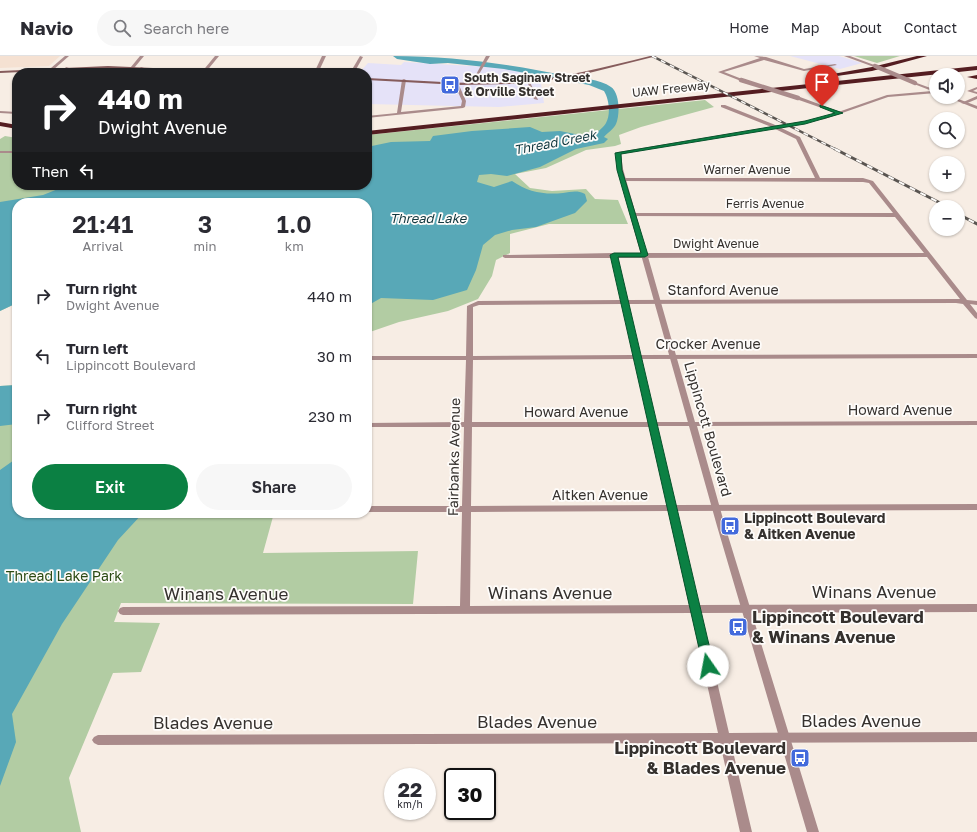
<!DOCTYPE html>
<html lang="en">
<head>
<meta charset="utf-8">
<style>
  body { margin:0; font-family:"Golos Text",sans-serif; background:#f7f7f7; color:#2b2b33; height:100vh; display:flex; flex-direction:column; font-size:15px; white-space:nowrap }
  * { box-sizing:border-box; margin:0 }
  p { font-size:13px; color:#7c7c81 }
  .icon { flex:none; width:22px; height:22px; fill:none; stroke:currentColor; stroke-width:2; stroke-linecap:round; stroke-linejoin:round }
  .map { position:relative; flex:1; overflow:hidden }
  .side { position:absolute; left:12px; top:142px; width:360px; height:320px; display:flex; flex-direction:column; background:#fff; border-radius:16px; box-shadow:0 1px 3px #0004 }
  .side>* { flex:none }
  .guide { position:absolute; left:12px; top:12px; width:360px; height:122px; border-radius:16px; box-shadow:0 1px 3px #0004; background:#202124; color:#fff; overflow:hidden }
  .buttons { position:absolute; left:929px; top:12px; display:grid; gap:8px }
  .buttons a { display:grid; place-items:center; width:36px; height:36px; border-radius:50%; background:#fff; box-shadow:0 1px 3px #0004; font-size:20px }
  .speed { position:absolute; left:384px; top:712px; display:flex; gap:8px; font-size:20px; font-weight:700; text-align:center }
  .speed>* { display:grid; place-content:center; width:52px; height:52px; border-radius:50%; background:#fff; box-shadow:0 1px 3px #0004; line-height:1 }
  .speed small { font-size:10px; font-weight:400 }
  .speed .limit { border:2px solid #111; border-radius:6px; background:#fff; color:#111 }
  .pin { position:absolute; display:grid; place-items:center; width:34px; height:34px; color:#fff; margin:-41px -17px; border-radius:50% 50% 50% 0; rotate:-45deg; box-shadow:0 0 4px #0007 }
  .pin .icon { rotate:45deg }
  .me { position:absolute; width:44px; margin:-22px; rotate:348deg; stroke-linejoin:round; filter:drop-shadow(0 0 3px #0008) }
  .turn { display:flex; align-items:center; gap:14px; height:84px; padding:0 20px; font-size:18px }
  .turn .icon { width:52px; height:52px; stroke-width:2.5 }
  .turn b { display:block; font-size:28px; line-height:34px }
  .then { display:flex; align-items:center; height:38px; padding:0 20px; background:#0003; gap:8px; font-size:15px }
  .eta { display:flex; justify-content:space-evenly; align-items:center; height:68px; text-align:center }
  .eta b { font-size:24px; font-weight:600; line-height:28px }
  .primary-button { display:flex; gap:8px; margin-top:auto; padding:8px 20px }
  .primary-button a { flex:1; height:46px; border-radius:24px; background:#0b8043; color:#fff; font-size:16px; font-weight:600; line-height:46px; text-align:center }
  .primary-button a+a { background:#f7f7f7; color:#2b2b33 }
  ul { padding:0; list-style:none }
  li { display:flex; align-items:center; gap:12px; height:60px; padding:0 20px }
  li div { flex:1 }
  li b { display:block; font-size:15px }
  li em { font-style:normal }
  header { display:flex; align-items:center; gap:24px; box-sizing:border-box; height:56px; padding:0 20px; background:#fff; border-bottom:1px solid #e1e1e2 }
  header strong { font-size:19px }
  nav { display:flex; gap:22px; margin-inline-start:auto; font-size:14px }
  .search { width:280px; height:36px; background:#f7f7f7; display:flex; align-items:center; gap:10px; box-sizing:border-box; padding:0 14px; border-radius:22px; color:#7c7c81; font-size:15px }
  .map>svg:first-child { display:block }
  .commercial { fill:#e5e2f8 }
  .education { fill:#f5e1d2 }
  .green { fill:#b2cca3 }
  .water { fill:#58a8b7 }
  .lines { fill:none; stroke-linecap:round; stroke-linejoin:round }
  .river { fill:#58a8b7; fill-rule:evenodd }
  .minor { fill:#aa8b8b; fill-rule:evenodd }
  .tertiary { fill:#aa8b8b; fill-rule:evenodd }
  .secondary { fill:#865c5c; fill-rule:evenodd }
  .motorway { fill:#541d21; fill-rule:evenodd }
  .rail-far1-casing { stroke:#5a5551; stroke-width:2.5 }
  .rail-casing { stroke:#5a5551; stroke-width:3 }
  .rail-far1 { stroke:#fefcfa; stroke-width:1.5; stroke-dasharray:5; stroke-linecap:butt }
  .rail { stroke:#fefcfa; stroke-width:2; stroke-dasharray:6; stroke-linecap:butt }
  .minor-bridge { stroke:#aa8b8b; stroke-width:4.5 }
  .tertiary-bridge { stroke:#aa8b8b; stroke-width:4.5 }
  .route { fill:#0b8043; stroke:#07532c }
  .labels { text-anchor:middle; stroke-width:3.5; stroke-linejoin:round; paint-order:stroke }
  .far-poi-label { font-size:12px; font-weight:bold; fill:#35312e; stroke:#fefcfa; text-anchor:start }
  .far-street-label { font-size:12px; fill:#35312e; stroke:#fefcfa }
  .far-water-label { font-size:13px; font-style:italic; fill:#123940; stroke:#fefcfa }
  .street-label { font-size:14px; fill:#35312e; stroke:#fefcfa }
  .poi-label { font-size:14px; font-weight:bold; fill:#35312e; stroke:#fefcfa; text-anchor:start }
  .park-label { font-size:14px; fill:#2b4a13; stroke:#fefcfa }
  .near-street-label { font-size:17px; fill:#35312e; stroke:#fefcfa }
  .near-poi-label { font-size:17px; font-weight:bold; fill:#35312e; stroke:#fefcfa; text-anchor:start }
</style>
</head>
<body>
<header>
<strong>Navio</strong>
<div class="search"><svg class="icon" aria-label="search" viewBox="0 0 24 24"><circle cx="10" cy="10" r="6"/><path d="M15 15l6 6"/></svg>Search here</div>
<nav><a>Home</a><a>Map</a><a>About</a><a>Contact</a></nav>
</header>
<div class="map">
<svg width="977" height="776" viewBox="0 0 977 776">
  <rect width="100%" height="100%" fill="#f7ede4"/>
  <!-- commercial -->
  <g class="commercial">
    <polygon points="790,0 839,0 862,7 840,13"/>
    <polygon points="404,6 505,12 540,21 544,47 499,51 367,48 367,17 359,17 368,7 401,9"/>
  </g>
  <!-- education -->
  <polygon class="education" points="0,0 60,0 49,10 0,12"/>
  <!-- green -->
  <g class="green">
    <polygon points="854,0 900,0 877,7"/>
    <polygon points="705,44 714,51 641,71 619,79 621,88 615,90 586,94 546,112 515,118 530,132 552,135 586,133 595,143 618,144 628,168 549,168 510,178 510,197 496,204 492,220 478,243 448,255 399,266 367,277 367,147 17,147 17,247 0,255 0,83 5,80 17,82 17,129 367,129 367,79"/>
    <polygon points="17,329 17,457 274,457 263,497 418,495 413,548 121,547 114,566 160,567 141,616 113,617 69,722 81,776 0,776 0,330"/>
  </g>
  <!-- water -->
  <g class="water">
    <path d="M 530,71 L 542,76 L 560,75 L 580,79 L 600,79 L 608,83 L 604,87 L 576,93 L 540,111 L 507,120 L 491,118 L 479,119 L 477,126 L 494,131 L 512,125 C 528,136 544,139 563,137 C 571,136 577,134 585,138 L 587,145 L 575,157 L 536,171 L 512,174 L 495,179 L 483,189 L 476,214 L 467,234 L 433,244 L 381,242 L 367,250 L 367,147 L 17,147 L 17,247 L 0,255 L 0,146 L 43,139 L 68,129 L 367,129 L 367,91 L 391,86 L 430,85 L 433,80 L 472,75 Z"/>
    <polygon points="17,329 17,368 0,370 0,330"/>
    <polygon points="17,402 17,457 143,457 118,484 62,568 12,658 16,686 0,730 0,414"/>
  </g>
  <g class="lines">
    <!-- river -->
    <path class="river" d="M 393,0 C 452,0 509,8 567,20 C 580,22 600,23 611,31 C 620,37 620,59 616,68 C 614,73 607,77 604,81 L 596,81 L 595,79 C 598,75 604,71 606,67 C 611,58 609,43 604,35 L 589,29 L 504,13 L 448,7 L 430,8 L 397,3 Z"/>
    <!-- minor -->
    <g class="minor">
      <polygon points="65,0 69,0 53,14 51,14 51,12"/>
      <polygon points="140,0 144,0 130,17 126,17"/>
      <polygon points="215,0 219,0 205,17 201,17"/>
      <polygon points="322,0 326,0 318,17 314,17"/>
      <polygon points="360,0 363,1 354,17 350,17"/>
      <polygon points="486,0 490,0 473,28 471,28"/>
      <polygon points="754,0 766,1 804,13 835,8 837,9 804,15 764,4 724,16 742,23 743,24 741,25 718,16 760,2"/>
      <polygon points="66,11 69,12 65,17 61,17"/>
      <polygon points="141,11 144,12 139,17 135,17"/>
      <polygon points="404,23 406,24 401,56 461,50 462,45 454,27 456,26 458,27 466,45 465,51 463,52 367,62 367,60 397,57 402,24"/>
      <polygon points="527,25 530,26 538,44 534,43"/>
      <polygon points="977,31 977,33 973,35 977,36 977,38 967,35"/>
      <polygon points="977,40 977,43 965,48 961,47"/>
      <polygon points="796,41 800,41 843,57 839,58 796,43"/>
      <path d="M 721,49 L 725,49 L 773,68 L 800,81 L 820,122 L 863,122 L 873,125 L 967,244 L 977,245 L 977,249 L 970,248 L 977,257 L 977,263 L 975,262 L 963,248 L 956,247 L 629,248 L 640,299 L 977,298 L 977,302 L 641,303 L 656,366 L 693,366 L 697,368 L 693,370 L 657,370 L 676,449 L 977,448 L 977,454 L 677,455 L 699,549 L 977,548 L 977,556 L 701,557 L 729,677 L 977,676 L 977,686 L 731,687 L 752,776 L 740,776 L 720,687 L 98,689 L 94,687 L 92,684 L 94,681 L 98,679 L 718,677 L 691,557 L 123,559 L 120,558 L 118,555 L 120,552 L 123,551 L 460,550 L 462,456 L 367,456 L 367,450 L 462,450 L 464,371 L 367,371 L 367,367 L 464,366 L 466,304 L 367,304 L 367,300 L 466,300 L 467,250 L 478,245 L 621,244 L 612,202 L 505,202 L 503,201 L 503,199 L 614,197 L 924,197 L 895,161 L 631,160 L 631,158 L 633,157 L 893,157 L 869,127 L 863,126 L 621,125 L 620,124 L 623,122 L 815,122 L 796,83 L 769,70 L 721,51 ZM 927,201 L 960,243 L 628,244 L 618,202 ZM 622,248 L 633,299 L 473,300 L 473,251 L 479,249 ZM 634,303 L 648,366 L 472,366 L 473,304 ZM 472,371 L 649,371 L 667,449 L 471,450 ZM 668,455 L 689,549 L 470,550 L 471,456 Z"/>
      <polygon points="0,55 17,56 17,58 0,57"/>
      <rect x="0" y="95" width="17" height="2"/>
    </g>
    <!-- tertiary -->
    <g class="tertiary">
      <polygon points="844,0 850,0 877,10 874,11"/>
      <polygon points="914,26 936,34 936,37 888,41 825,63 621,98 623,113 695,366 977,365 977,369 697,370 725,470 819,776 807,776 717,470 617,113 616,97 618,96 805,65 824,61 887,39 932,35 914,28"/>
      <polygon points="947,41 953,41 977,50 977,53"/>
    </g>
    <!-- secondary -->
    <g class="secondary">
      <path d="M 650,0 L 657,0 L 585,18 L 550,24 L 514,28 L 459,29 L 367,24 L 367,22 C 416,24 464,29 513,26 C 560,23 605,11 650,0 Z"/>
      <polygon points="108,10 243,16 245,17 216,17 108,12 0,17 0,15"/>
    </g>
    <!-- motorway -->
    <g class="motorway">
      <polygon points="917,0 927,0 872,15 830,21 827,19 872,11"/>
      <polygon points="977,10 977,14 367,79 367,75"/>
      <polygon points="977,19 977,23 967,21"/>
      <polygon points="0,66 17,69 17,73 0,70"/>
    </g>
    <defs>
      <polyline id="rail-far1" points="652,0 837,94"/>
      <g id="rail">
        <polyline points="835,93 948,151"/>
        <polyline points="958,158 977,168"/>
      </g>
    </defs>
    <!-- rail-far1 casing -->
    <use href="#rail-far1" class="rail-far1-casing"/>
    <!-- rail casing -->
    <use href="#rail" class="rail-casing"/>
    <!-- rail-far1 -->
    <use href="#rail-far1" class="rail-far1"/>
    <!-- rail -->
    <use href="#rail" class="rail"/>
    <!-- minor-bridge -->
    <polyline class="minor-bridge" points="741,24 798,42"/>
    <!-- tertiary-bridge -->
    <polyline class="tertiary-bridge" points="875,10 915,27"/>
  </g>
  <!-- route -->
  <polygon class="route" points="820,49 843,57 805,68 621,98 622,114 648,199 645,201 618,201 714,610 713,614 708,615 704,614 703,610 610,199 614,197 641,197 617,114 615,97 805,65 835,57 820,51"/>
  <!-- icons -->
  <defs>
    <symbol id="bus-square" viewBox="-11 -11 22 22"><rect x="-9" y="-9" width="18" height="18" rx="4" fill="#436adc" stroke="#fefcfa"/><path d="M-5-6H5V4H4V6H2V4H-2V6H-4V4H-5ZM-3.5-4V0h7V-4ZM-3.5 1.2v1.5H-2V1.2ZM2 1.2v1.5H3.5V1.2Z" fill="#fff"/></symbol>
  </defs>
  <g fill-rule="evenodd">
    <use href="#bus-square" x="439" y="18" width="22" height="22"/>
    <use href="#bus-square" x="719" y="459" width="22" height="22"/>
    <use href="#bus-square" x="727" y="560" width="22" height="22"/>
    <use href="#bus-square" x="789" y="691" width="22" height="22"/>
  </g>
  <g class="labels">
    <!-- far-poi labels -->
    <g class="far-poi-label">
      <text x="464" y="26">South Saginaw Street<tspan x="464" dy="14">&amp; Orville Street</tspan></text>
    </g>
    <!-- far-street labels -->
    <g class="far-street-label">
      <text transform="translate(671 33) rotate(-6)" y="4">UAW Freeway</text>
      <text x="747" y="118">Warner Avenue</text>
      <text x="765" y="152">Ferris Avenue</text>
      <text x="716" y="192">Dwight Avenue</text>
    </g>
    <!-- far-water labels -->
    <g class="far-water-label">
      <text transform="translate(555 86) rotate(-11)" y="5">Thread Creek</text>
      <text x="428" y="167">Thread Lake</text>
    </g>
    <!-- street labels -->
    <g class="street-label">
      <text x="723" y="239">Stanford Avenue</text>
      <text x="708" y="293">Crocker Avenue</text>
      <text x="900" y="359">Howard Avenue</text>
      <text x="576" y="361">Howard Avenue</text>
      <text transform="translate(708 373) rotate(74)" y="5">Lippincott Boulevard</text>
      <text transform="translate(454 401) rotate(-89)" y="5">Fairbanks Avenue</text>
      <text x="600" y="444">Aitken Avenue</text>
    </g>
    <!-- poi labels -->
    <g class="poi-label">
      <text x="744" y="467">Lippincott Boulevard<tspan x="744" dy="16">&amp; Aitken Avenue</tspan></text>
    </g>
    <!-- park labels -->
    <g class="park-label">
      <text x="64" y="525">Thread Lake Park</text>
    </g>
    <!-- near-street labels -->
    <g class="near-street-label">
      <text x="874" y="542">Winans Avenue</text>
      <text x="550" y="543">Winans Avenue</text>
      <text x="226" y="544">Winans Avenue</text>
      <text x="861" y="671">Blades Avenue</text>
      <text x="537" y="672">Blades Avenue</text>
      <text x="213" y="673">Blades Avenue</text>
    </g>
    <!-- near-poi labels -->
    <g class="near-poi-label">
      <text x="752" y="567">Lippincott Boulevard<tspan x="752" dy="20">&amp; Winans Avenue</tspan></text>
      <text x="786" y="698" text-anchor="end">Lippincott Boulevard<tspan x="786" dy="20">&amp; Blades Avenue</tspan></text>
    </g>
  </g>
</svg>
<div class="buttons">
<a><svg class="icon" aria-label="sound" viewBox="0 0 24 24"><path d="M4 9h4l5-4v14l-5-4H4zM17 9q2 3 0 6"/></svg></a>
<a><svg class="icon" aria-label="search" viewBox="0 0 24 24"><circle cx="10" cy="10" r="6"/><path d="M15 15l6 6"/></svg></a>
<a>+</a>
<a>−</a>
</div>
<div class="speed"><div>22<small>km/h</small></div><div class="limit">30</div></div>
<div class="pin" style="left:822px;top:50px;background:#d93025"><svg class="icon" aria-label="arrive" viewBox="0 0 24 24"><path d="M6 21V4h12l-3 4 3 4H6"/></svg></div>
<svg class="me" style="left:708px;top:610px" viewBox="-20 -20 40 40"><circle r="19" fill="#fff"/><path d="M0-13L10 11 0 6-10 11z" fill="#0b8043"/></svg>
<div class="guide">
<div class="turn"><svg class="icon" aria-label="right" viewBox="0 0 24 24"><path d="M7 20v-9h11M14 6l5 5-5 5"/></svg><div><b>440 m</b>Dwight Avenue</div></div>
<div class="then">Then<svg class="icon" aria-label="left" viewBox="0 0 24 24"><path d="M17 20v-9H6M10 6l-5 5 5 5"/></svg></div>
</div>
<section class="side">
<div class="eta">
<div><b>21:41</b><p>Arrival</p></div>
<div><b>3</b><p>min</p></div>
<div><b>1.0</b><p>km</p></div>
</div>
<ul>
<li><svg class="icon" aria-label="right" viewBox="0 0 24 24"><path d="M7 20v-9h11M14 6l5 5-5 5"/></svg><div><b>Turn right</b><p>Dwight Avenue</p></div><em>440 m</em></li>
<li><svg class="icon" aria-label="left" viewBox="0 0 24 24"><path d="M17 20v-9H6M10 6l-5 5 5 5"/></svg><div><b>Turn left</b><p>Lippincott Boulevard</p></div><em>30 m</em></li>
<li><svg class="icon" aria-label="right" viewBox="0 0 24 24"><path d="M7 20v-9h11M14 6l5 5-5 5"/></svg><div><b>Turn right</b><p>Clifford Street</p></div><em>230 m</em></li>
</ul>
<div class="primary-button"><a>Exit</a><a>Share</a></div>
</section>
</div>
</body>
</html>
